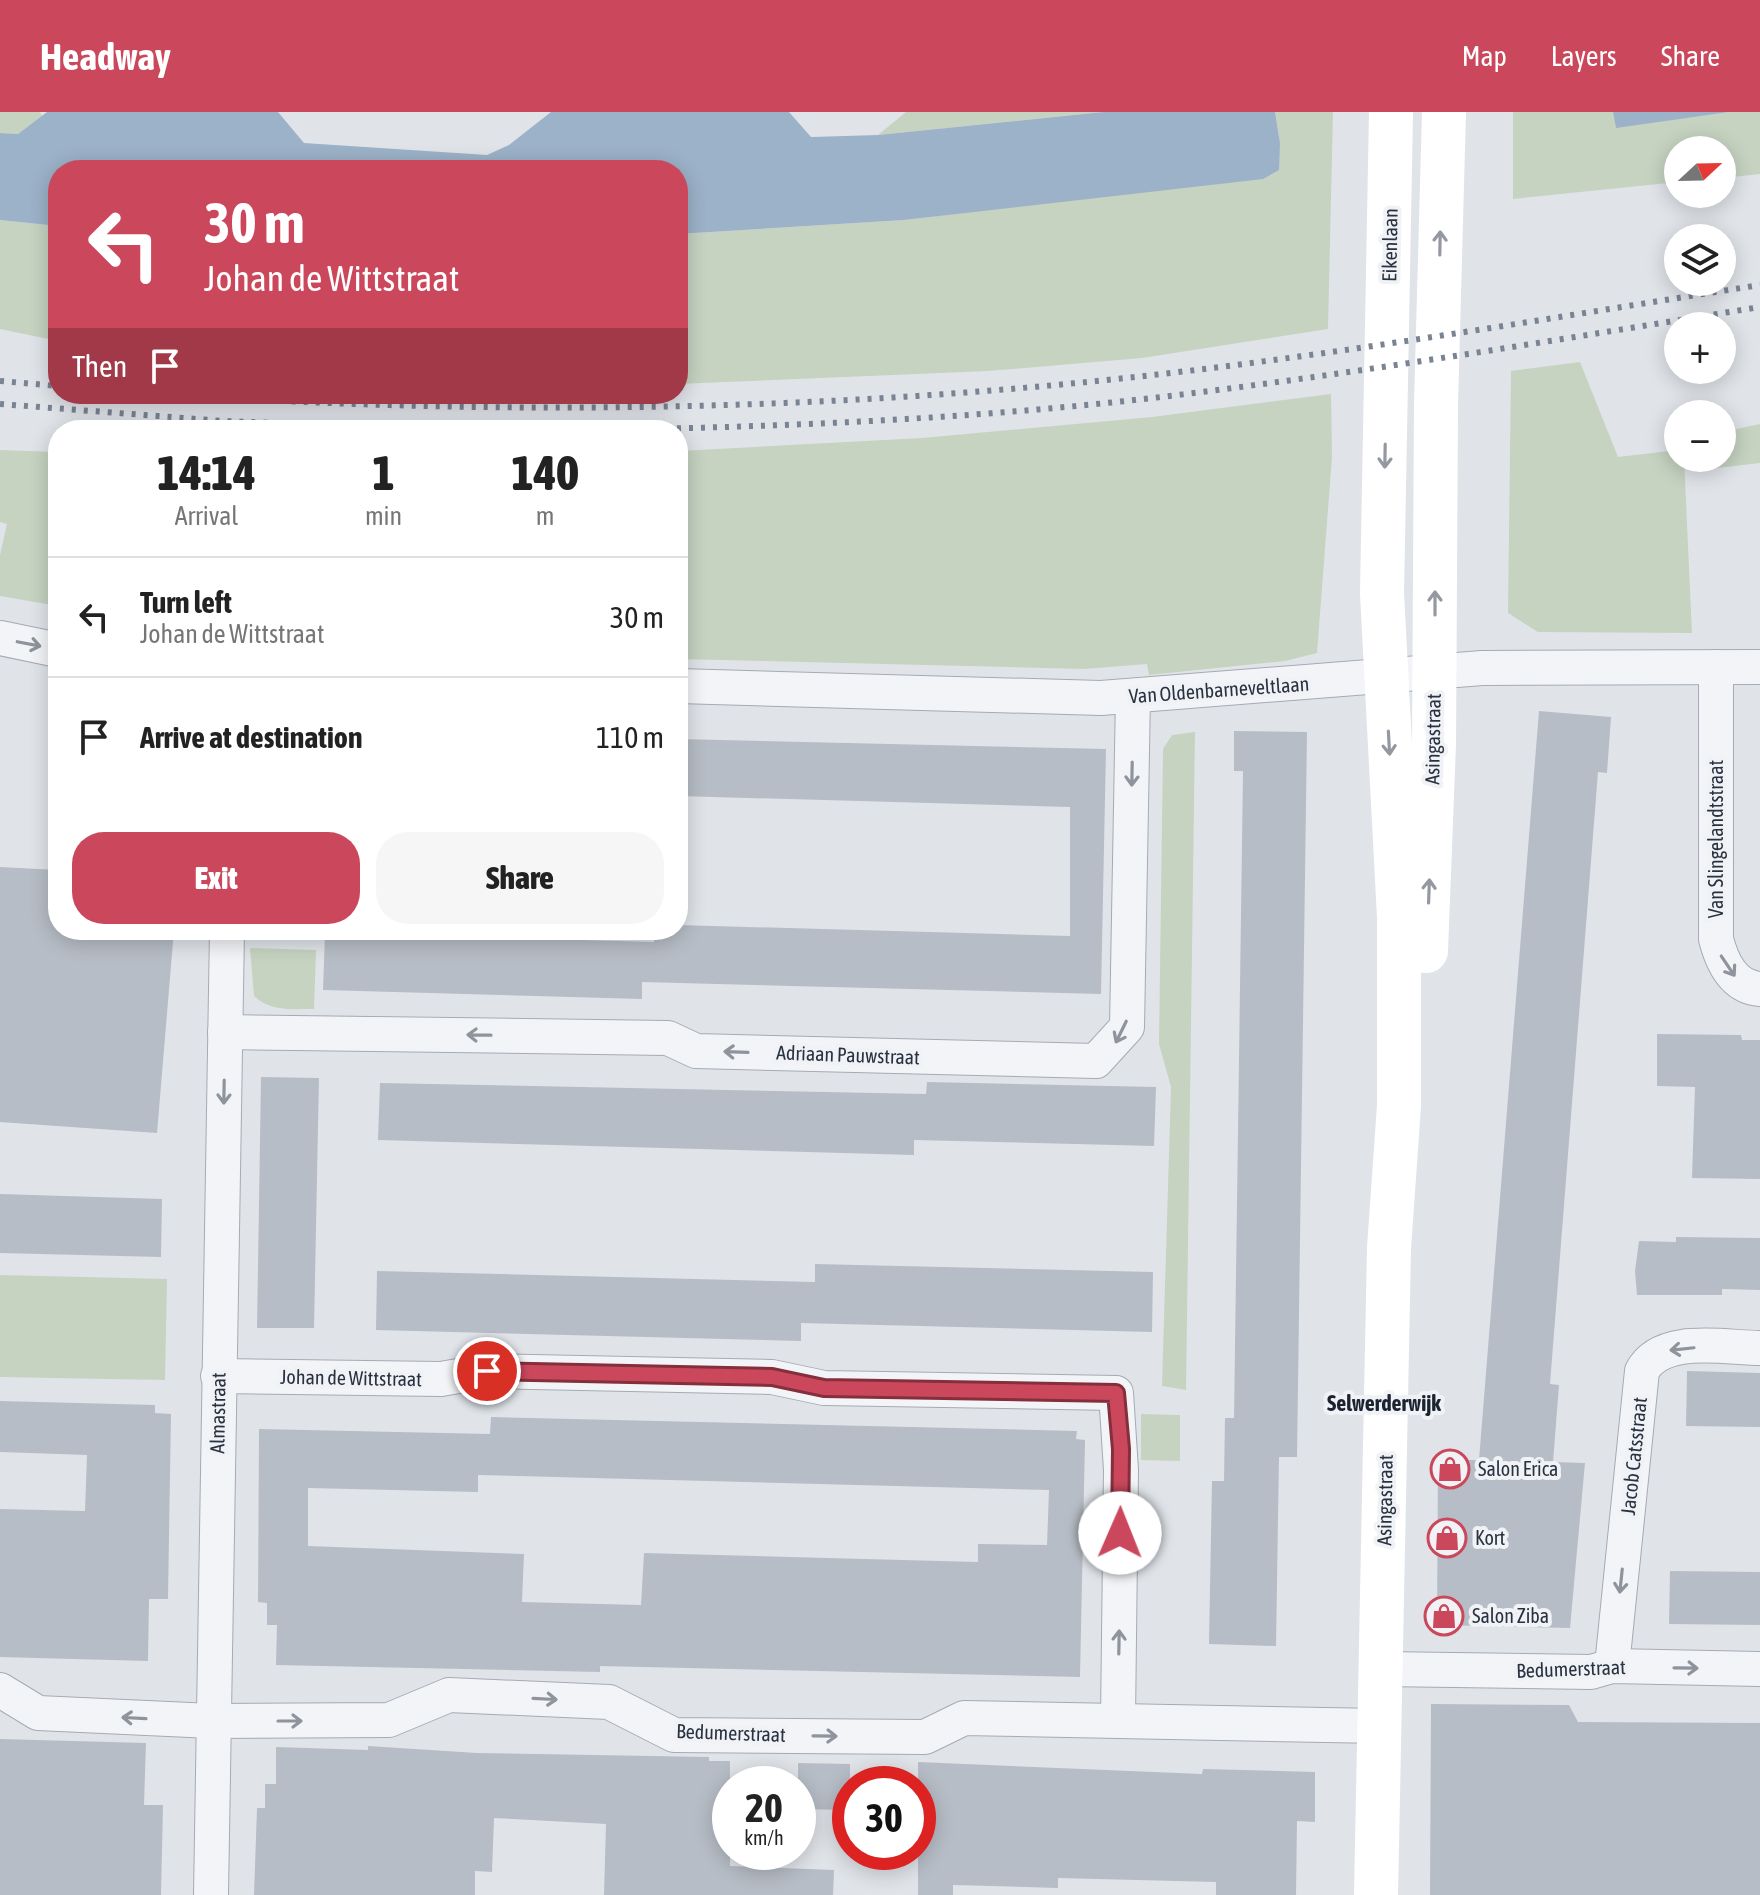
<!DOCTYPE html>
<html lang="en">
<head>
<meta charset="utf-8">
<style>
  body { margin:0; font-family:"Asap Condensed",sans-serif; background:#f6f6f6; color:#222; height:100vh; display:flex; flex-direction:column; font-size:30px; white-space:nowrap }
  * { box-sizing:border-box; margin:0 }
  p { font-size:26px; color:#767676 }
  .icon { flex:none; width:44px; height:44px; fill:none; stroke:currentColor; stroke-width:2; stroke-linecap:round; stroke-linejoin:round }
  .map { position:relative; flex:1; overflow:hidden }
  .panel { position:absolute; left:48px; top:308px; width:640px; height:520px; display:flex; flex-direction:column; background:#fff; border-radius:32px; box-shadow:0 4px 20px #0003 }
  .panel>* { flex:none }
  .hud { position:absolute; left:48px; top:48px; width:640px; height:244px; border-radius:32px; box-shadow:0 4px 20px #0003; background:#cb485c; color:#fff; overflow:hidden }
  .needle { width:52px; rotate:68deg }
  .buttons { position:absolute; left:1664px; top:24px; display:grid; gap:16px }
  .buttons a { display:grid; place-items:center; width:72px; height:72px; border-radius:50%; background:#fff; box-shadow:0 4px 20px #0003; font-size:40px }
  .speed { position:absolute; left:712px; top:1654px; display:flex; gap:16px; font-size:40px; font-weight:700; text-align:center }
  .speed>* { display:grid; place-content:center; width:104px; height:104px; border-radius:50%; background:#fff; box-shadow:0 4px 20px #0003; line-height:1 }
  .speed small { font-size:20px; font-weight:400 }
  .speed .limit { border:12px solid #d22; background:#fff; color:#111 }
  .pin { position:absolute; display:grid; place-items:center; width:68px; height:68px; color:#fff; margin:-34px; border:4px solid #fff; border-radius:50%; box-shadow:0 2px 8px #0007 }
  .me { position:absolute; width:88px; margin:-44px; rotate:1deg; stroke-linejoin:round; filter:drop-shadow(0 0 6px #0008) }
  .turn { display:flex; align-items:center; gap:28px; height:168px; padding:0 24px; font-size:36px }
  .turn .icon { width:104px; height:104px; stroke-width:2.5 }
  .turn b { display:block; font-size:56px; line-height:68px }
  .then { display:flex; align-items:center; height:76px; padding:0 24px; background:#0003; gap:16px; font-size:30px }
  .eta { display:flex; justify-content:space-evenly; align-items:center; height:136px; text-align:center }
  .eta b { font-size:48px; font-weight:800; line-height:56px }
  .primary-button { display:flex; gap:16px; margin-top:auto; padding:16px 24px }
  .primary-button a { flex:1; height:92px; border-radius:32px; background:#cb485c; color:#fff; font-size:32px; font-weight:800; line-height:92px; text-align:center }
  .primary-button a+a { background:#f6f6f6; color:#222 }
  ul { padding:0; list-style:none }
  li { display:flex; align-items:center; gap:24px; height:120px; padding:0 24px; border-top:2px solid #e0e0e0 }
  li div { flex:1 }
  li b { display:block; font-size:30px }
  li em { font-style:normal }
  header { display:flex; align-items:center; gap:48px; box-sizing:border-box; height:112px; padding:0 40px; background:#cb485c; color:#fff }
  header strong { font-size:38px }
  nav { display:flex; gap:44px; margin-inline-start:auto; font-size:28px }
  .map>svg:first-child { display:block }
  .green { fill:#c6d3c1 }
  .water { fill:#9cb2c8 }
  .building { fill:#b7bdc6; fill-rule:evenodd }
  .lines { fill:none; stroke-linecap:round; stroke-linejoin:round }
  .minor-casing { stroke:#a5abb3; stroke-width:36 }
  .minor { stroke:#f3f4f7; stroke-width:34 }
  .secondary { stroke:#fff; stroke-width:44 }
  .rail { stroke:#7a8392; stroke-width:6; stroke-dasharray:4 8; stroke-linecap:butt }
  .oneway { stroke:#9498a0 }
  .oneway2 { stroke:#8e939c }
  .route-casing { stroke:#842f3c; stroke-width:20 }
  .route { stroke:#cb485c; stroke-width:14 }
  .labels { text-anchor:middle; stroke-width:8; stroke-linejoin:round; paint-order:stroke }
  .street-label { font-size:20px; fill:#293240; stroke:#f0f2f6 }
  .poi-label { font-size:20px; fill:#293240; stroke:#f0f2f6; text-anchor:start }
  .neighbourhood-label { font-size:22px; font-weight:bold; fill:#1b2331; stroke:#f0f2f6 }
</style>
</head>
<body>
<header>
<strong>Headway</strong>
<nav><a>Map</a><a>Layers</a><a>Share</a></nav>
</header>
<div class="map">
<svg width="1760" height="1783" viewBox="0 0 1760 1783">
  <rect width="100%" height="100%" fill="#e0e4e9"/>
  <!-- green -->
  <g class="green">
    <polygon points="0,0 40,0 42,4 18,22 0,21"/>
    <polygon points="906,0 1103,0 878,23"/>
    <polygon points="1275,0 1333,0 1328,217 1142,246 988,259 678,272 678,122 904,108 962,101 1280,31"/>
    <polygon points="1513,0 1613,0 1616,15 1729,0 1760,0 1760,62 1722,66 1722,38 1678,38 1678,70 1513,87"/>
    <polygon points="0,108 58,114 58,229 0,217"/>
    <polygon points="1580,250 1618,345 1678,338 1678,346 1684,346 1692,521 1538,520 1508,501 1511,259"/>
    <polygon points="1331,282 1332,345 1317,541 1285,549 1149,563 1147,552 1084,557 678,547 678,339 922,326 1152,305"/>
    <polygon points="1760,312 1760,351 1691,359 1691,346 1722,346 1722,320"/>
    <polygon points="0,338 58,340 58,494 0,484 0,443 7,412 0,410"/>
    <polygon points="1195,620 1186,1278 1162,1274 1171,975 1159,932 1163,637 1172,623"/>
    <polygon points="251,818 317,818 317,828 250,827"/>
    <path d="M 250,836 L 316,838 L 314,897 C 292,897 271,900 254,884 Z"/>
    <polygon points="0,1163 167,1167 165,1268 0,1265"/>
    <polygon points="1141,1302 1180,1303 1180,1349 1141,1348"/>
  </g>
  <!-- water -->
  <g class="water">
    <polygon points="47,0 278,0 304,31 487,43 509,33 551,0 789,0 811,25 878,23 1103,0 1275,0 1280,31 1279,58 1263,67 904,108 678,122 678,58 58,58 58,114 0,108 0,21 18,22"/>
    <polygon points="1613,0 1729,0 1616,16"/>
  </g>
  <!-- building -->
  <g class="building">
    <polygon points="1539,599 1611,605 1607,661 1598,660 1550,1272 1559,1273 1553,1350 1585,1351 1570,1516 1437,1513 1438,1348 1479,1348"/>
    <polygon points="1234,619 1307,620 1297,1345 1279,1345 1276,1534 1209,1532 1212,1369 1224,1369 1225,1306 1234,1306 1243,659 1234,659"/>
    <polygon points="678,627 1106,637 1101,882 642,870 642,887 323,878 325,821 654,830 654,818 678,818 678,813 1070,824 1070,695 678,684"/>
    <polygon points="0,755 58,758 58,818 174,818 157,1021 0,1010"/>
    <polygon points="1657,922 1741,923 1742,928 1760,928 1760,1067 1692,1066 1695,975 1657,974"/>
    <polygon points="261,965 319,966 314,1216 257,1216"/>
    <polygon points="927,970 1156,975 1154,1034 914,1028 914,1043 378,1028 380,971 926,982"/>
    <polygon points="0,1082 162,1087 161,1145 0,1141"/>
    <polygon points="1676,1125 1760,1126 1760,1178 1722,1177 1722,1183 1637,1183 1635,1159 1639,1129 1676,1130"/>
    <polygon points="815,1152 1153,1160 1152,1220 801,1211 801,1229 376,1218 377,1159 815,1170"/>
    <polygon points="1687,1259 1760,1261 1760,1315 1686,1314"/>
    <polygon points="0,1289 155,1293 155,1301 171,1302 168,1487 149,1487 148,1549 0,1545 0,1397 85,1399 87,1343 0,1340"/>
    <path d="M 491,1305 L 1077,1319 L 1076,1327 L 1085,1328 L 1080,1565 L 600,1554 L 600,1560 L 276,1553 L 277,1513 L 267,1513 L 267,1491 L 258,1490 L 259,1317 L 490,1322 ZM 478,1363 L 1049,1378 L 1047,1433 L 978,1432 L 978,1450 L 644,1441 L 641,1493 L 522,1490 L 524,1442 L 308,1434 L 308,1376 L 478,1380 Z"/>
    <polygon points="1670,1459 1760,1460 1760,1513 1669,1512"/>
    <polygon points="1431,1592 1569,1593 1578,1610 1760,1611 1760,1783 1430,1783"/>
    <polygon points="0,1627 146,1631 144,1693 163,1693 161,1783 0,1783"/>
    <polygon points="368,1634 477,1641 709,1645 709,1649 730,1649 730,1754 834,1758 833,1783 604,1783 606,1712 494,1706 492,1760 475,1759 475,1783 254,1783 257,1696 265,1696 265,1672 276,1672 276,1635 368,1638"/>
    <polygon points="918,1650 1202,1662 1203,1657 1315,1660 1315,1710 1297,1709 1296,1783 1216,1783 1216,1770 1058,1766 1058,1776 953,1773 953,1783 918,1783"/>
    <polygon points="798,1651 850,1652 850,1698 798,1697"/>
  </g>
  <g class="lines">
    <defs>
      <g id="minor">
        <polyline points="0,526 58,538"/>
        <path d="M 1716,555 L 1716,827 C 1722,850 1733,875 1760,877"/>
        <polyline points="678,574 1101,586 1482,556 1760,555"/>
        <polyline points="225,920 668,926 696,939 1096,949 1127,915 1133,584"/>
        <polyline points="218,1264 441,1267 487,1259 772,1265 824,1276 1116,1281 1121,1358 1118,1608"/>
        <path d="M 1612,1554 L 1642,1259 C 1662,1222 1725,1236 1760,1236"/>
        <polyline points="1381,1557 1591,1560 1612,1554 1760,1557"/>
        <polyline points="0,1578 38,1601 212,1609 389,1608 449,1583 609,1590 674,1623 925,1625 964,1606 1380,1614"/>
        <polyline points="211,1783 227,818"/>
      </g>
    </defs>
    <!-- minor casing -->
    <use href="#minor" class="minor-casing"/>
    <!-- minor -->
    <use href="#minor" class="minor"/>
    <!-- secondary -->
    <g class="secondary">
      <polyline points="1426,839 1434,631 1436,292 1444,0"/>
      <polyline points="1376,1783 1389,1136 1399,994 1399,805 1382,481 1391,0"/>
    </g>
    <!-- rail -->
    <g class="rail">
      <polyline points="0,269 58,274"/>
      <path d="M 160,282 C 488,304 818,300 1144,264 C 1351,241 1555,205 1760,173"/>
      <polyline points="0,292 223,309 455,318"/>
      <path d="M 593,318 C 783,315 973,307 1161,285 C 1362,261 1561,227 1760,195"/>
    </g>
  </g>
  <!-- one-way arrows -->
  <defs><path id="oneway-shaft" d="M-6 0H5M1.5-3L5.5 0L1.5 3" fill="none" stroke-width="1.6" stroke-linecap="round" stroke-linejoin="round" transform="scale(2)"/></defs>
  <g class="oneway">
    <use href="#oneway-shaft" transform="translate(1440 131) rotate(-89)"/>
    <use href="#oneway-shaft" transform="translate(1385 344) rotate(91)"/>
    <use href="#oneway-shaft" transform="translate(1435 491) rotate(-90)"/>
    <use href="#oneway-shaft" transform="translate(1389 631) rotate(87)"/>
    <use href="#oneway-shaft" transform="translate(1429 779) rotate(-88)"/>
  </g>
  <g class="oneway2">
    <use href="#oneway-shaft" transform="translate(29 532) rotate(11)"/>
    <use href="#oneway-shaft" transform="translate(1132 662) rotate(91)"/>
    <use href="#oneway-shaft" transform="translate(1728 854) rotate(56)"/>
    <use href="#oneway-shaft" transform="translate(1121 920) rotate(116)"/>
    <use href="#oneway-shaft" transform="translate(479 923) rotate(-179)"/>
    <use href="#oneway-shaft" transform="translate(736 940) rotate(-178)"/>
    <use href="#oneway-shaft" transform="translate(224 980) rotate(91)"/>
    <use href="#oneway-shaft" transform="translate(1682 1237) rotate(174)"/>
    <use href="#oneway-shaft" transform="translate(1621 1469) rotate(96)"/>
    <use href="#oneway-shaft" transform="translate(1119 1530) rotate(-89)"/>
    <use href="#oneway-shaft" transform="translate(1686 1556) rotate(1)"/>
    <use href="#oneway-shaft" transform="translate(545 1587) rotate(3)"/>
    <use href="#oneway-shaft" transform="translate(134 1606) rotate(-177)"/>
    <use href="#oneway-shaft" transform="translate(290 1609)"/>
    <use href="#oneway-shaft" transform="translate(825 1624) rotate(1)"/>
  </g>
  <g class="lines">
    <defs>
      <polyline id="route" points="487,1259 772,1265 824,1276 1116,1281 1121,1337 1120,1421"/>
    </defs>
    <!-- route casing -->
    <use href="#route" class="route-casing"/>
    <!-- route -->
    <use href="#route" class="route"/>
  </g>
  <!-- icons -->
  <defs>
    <symbol id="shop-ring" viewBox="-11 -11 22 22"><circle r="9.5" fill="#f0f2f6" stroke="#cb485c" stroke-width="1.5"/><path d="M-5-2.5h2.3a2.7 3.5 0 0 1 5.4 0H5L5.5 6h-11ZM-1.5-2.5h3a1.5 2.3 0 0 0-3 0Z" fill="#cb485c"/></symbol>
  </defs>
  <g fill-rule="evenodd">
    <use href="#shop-ring" x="1428" y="1335" width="44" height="44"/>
    <use href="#shop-ring" x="1425" y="1404" width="44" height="44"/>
    <use href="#shop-ring" x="1422" y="1482" width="44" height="44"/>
  </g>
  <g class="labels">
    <!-- street labels -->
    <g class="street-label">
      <text transform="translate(1390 133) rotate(-89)" y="7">Eikenlaan</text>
      <text transform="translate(1219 578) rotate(-4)" y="7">Van Oldenbarneveltlaan</text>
      <text transform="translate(1433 627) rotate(-89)" y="7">Asingastraat</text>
      <text transform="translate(1716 727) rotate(-90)" y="7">Van Slingelandtstraat</text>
      <text transform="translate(848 943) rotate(2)" y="7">Adriaan Pauwstraat</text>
      <text transform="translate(351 1266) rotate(1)" y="7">Johan de Wittstraat</text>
      <text transform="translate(218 1301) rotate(-89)" y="7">Almastraat</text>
      <text transform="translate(1634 1344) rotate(-84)" y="7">Jacob Catsstraat</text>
      <text transform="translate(1385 1388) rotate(-89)" y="7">Asingastraat</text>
      <text transform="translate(1571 1557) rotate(-2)" y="7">Bedumerstraat</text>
      <text transform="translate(731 1621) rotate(2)" y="7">Bedumerstraat</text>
    </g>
    <!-- poi labels -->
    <g class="poi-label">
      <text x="1478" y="1364">Salon Erica</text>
      <text x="1475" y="1433">Kort</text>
      <text x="1472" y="1511">Salon Ziba</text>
    </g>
    <!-- neighbourhood labels -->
    <g class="neighbourhood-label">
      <text x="1384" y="1299">Selwerderwijk</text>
    </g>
  </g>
</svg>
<div class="buttons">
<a><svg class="needle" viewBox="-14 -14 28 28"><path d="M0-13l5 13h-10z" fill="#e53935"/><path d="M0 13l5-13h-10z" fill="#767676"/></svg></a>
<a><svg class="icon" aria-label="layers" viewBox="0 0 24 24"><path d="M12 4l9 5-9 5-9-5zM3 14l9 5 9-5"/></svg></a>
<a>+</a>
<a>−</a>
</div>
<div class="speed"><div>20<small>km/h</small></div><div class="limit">30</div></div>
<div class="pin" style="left:487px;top:1259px;background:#d93025"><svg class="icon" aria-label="arrive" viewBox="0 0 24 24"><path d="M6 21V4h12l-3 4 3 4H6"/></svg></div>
<svg class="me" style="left:1120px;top:1421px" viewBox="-20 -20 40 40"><circle r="19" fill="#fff"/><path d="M0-13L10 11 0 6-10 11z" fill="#cb485c"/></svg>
<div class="hud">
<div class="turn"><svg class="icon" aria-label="left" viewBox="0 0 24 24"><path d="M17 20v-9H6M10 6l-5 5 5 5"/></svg><div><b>30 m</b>Johan de Wittstraat</div></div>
<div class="then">Then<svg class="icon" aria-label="arrive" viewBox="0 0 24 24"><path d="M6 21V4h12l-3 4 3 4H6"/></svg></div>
</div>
<section class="panel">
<div class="eta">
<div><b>14:14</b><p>Arrival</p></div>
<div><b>1</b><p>min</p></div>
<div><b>140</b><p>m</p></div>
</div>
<ul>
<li><svg class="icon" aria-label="left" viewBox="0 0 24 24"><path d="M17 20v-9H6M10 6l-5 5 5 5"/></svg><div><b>Turn left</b><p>Johan de Wittstraat</p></div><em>30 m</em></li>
<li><svg class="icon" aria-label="arrive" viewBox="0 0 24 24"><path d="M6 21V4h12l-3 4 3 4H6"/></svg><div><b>Arrive at destination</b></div><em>110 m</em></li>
</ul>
<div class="primary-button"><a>Exit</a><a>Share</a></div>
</section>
</div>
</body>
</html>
